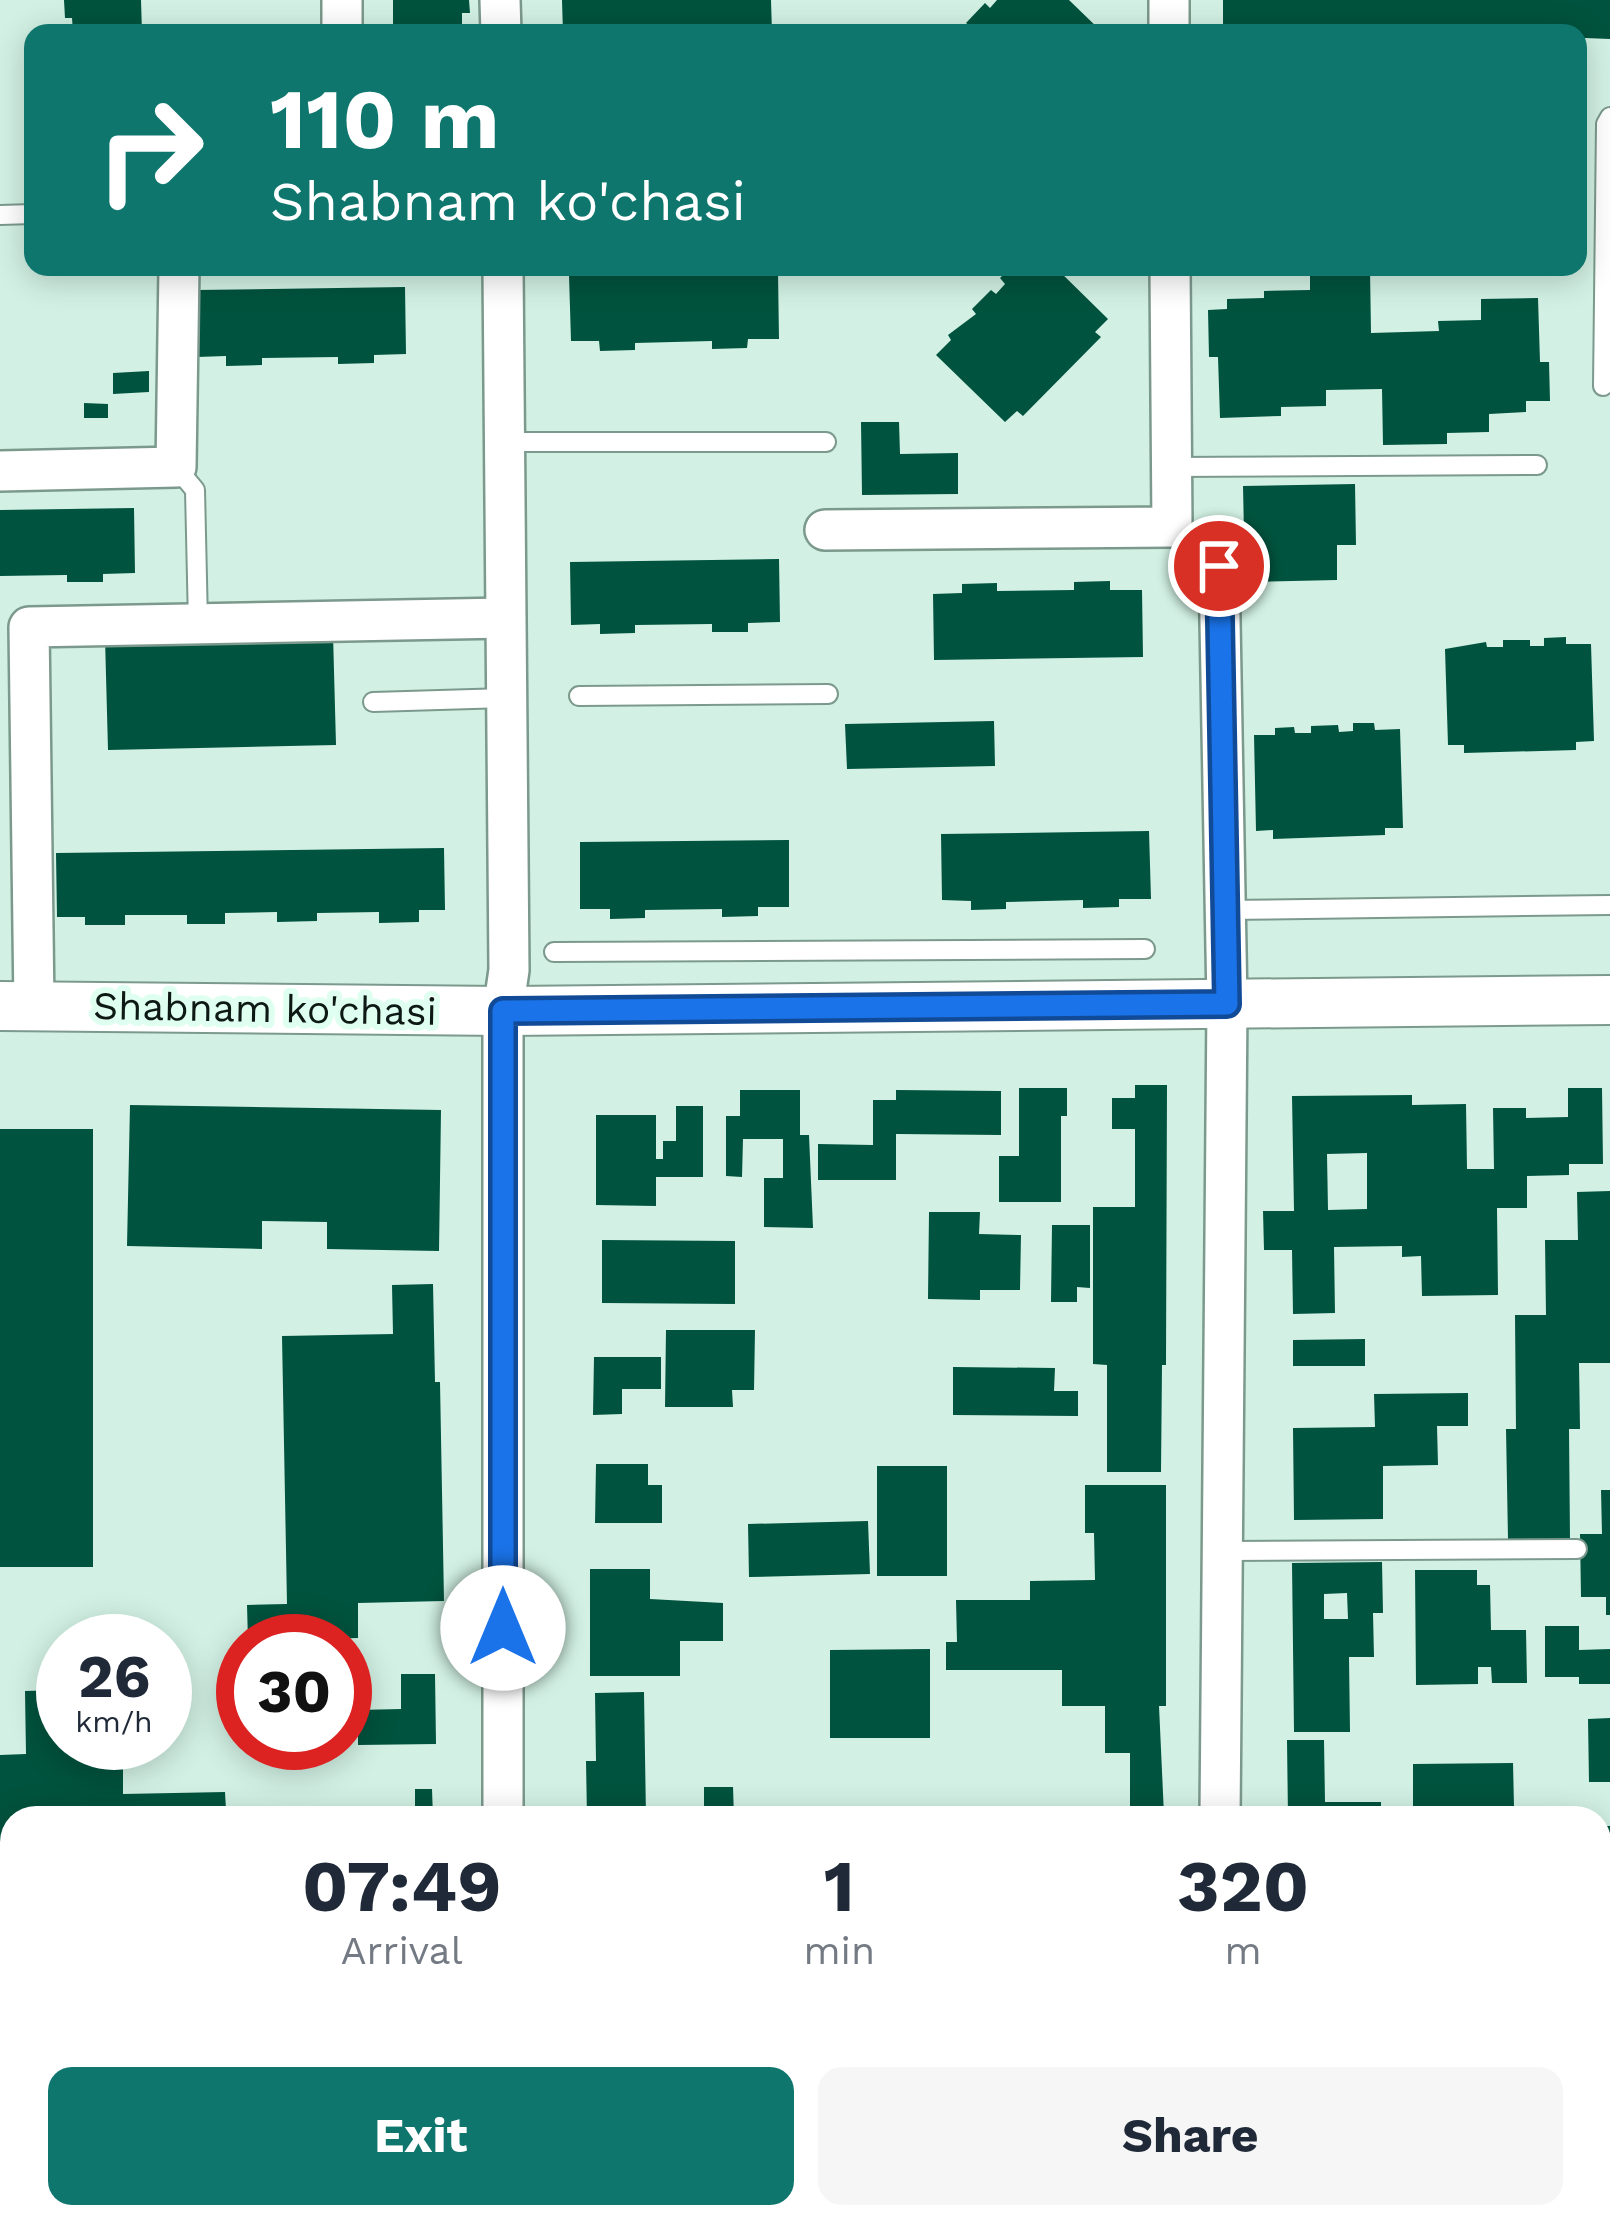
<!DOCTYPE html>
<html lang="en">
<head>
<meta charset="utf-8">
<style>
  body { margin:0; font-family:"Work Sans",sans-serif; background:#f6f6f7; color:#1f2937; height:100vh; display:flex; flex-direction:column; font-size:45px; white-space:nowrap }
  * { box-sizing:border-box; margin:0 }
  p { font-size:39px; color:#747a83 }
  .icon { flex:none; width:66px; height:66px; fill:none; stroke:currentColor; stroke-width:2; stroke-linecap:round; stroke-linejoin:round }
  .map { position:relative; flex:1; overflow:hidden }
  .panel { position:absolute; left:0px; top:1806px; width:1611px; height:423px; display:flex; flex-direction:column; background:#fff; border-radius:36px 36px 0 0; box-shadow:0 6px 30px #0003 }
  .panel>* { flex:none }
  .banner { position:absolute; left:24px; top:24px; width:1563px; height:252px; border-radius:24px; box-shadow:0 6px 30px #0003; background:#0f766e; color:#fff; overflow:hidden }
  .speed { position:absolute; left:36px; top:1614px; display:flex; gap:24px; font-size:60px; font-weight:700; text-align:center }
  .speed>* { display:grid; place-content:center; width:156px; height:156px; border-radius:50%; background:#fff; box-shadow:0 6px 30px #0003; line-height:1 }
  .speed small { font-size:30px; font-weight:400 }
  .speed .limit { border:18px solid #d22; background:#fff; color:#111 }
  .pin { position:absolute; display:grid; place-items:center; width:102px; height:102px; color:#fff; margin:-51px; border:6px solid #fff; border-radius:50%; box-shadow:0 3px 12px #0007 }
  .me { position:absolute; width:132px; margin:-66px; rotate:0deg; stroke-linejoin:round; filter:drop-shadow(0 0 9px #0008) }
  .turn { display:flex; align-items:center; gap:42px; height:252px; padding:0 48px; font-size:54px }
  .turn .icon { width:156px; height:156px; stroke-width:2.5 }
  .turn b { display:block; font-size:84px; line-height:102px }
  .eta { display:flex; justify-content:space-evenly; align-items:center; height:204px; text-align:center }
  .eta b { font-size:72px; font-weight:700; line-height:84px }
  .cta { display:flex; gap:24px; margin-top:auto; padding:24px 48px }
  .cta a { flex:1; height:138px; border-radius:24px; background:#0f766e; color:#fff; font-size:48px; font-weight:700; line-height:138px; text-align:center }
  .cta a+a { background:#f6f6f7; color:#1f2937 }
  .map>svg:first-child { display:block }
  .building { fill:#00533e; fill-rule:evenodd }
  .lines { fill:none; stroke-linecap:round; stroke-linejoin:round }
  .service-casing { stroke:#7c998d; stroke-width:22 }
  .minor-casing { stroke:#7c998d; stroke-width:44 }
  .tertiary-casing { stroke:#7c998d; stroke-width:52 }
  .service { stroke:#fff; stroke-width:18 }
  .minor { stroke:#fff; stroke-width:39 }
  .tertiary { stroke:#fff; stroke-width:48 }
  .route-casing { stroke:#114b97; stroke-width:30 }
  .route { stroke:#1a73e8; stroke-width:21 }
  .labels { text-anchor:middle; stroke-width:12; stroke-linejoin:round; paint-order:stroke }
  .street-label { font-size:39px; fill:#0e1915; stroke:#dffff1 }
</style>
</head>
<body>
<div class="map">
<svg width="1610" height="2227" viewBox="0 0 1610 2227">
  <rect width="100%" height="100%" fill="#d2f1e4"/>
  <!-- building -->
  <g class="building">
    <polygon points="64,0 141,0 142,33 73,33 72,18 65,18"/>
    <polygon points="393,0 469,0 470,13 462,13 462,33 393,33"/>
    <polygon points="562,0 771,0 772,33 563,33"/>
    <polygon points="997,0 1069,0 1103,33 965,33 971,27 966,23 985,3 990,8"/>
    <polygon points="1223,0 1610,0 1610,39 1585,38 1585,51 1578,51 1578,33 1223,33"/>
    <polygon points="1011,267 1055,267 1108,319 1095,332 1101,337 1023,416 1017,411 1005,422 936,355 951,340 948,335 976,314 972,309 991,290 996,294 1005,284 1000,278"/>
    <polygon points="1370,269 1371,333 1439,331 1438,321 1481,320 1481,299 1538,298 1540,362 1549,362 1550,401 1526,401 1526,412 1489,414 1489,432 1447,433 1447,444 1383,445 1382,389 1326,390 1326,406 1281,407 1281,416 1220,418 1218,357 1209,357 1208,310 1227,309 1227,299 1264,298 1264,291 1310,290 1310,271"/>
    <polygon points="778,272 779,339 748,339 747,348 712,349 712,341 635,343 635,350 600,351 599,341 571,341 569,275"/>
    <polygon points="405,287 406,354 374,355 374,363 338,364 338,357 262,358 262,365 226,366 226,356 197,357 196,290"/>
    <polygon points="149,371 149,392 113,394 113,373"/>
    <polygon points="84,403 108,404 108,418 84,418"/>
    <polygon points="861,422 899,422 900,454 958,453 958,494 862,495"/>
    <polygon points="1355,484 1356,545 1337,545 1337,580 1245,582 1243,486"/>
    <polygon points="134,508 135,573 103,574 103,582 67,582 67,575 0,576 0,510"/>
    <polygon points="779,559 780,622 748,623 748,632 712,632 712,624 635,625 635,633 600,634 600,624 571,625 570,562"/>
    <polygon points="1110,581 1110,590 1142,590 1143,657 934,660 933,594 962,593 962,584 997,583 997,591 1074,590 1074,582"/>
    <polygon points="333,634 336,745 108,750 105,638"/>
    <polygon points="1566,637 1566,644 1591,644 1594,741 1576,742 1576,750 1464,753 1464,745 1448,745 1445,649 1486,642 1487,647 1503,647 1503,640 1530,640 1530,646 1544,646 1544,638"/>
    <polygon points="994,721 995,766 847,769 845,724"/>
    <polygon points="1353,723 1374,723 1375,730 1400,729 1403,828 1385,828 1385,835 1273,839 1273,830 1256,831 1254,735 1275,735 1275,728 1294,727 1295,733 1311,733 1311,726 1338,725 1339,732 1353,731"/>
    <polygon points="1149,831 1151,899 1119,899 1119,907 1083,908 1083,900 1006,902 1006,909 971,910 971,901 942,900 941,834"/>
    <polygon points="789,840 789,907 758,907 758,916 722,917 722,909 645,910 645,918 610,919 610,909 580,909 580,842"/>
    <polygon points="444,848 445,910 419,910 419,922 379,923 379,912 317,913 317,921 277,922 277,912 225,913 225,924 187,924 187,915 125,915 125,925 85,925 85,917 57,917 56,853"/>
    <polygon points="1135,1085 1167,1085 1166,1365 1162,1365 1161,1472 1107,1472 1107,1365 1093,1364 1093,1207 1135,1207 1135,1129 1112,1129 1112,1098 1135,1098"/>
    <polygon points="1019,1088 1067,1088 1067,1116 1061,1116 1061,1202 999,1202 999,1156 1019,1156"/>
    <path d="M 1568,1088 L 1602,1088 L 1603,1164 L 1569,1164 L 1569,1175 L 1527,1176 L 1527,1208 L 1497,1208 L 1498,1295 L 1422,1296 L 1421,1256 L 1402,1257 L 1402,1246 L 1334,1247 L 1335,1313 L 1293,1314 L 1292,1250 L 1264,1250 L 1263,1211 L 1294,1211 L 1292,1096 L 1412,1095 L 1412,1105 L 1466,1104 L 1467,1169 L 1494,1169 L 1493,1108 L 1526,1108 L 1526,1118 L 1568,1117 ZM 1367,1153 L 1367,1209 L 1328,1210 L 1327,1154 Z"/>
    <polygon points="740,1090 800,1090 800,1135 809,1135 813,1228 764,1227 764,1178 783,1178 783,1139 743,1139 742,1177 726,1176 726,1116 740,1116"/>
    <polygon points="896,1090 1001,1091 1001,1135 896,1134 896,1180 818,1180 818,1144 873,1145 873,1100 896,1100"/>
    <polygon points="130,1105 441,1110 439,1251 327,1249 327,1222 262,1221 262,1249 127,1246"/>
    <polygon points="676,1106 703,1106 703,1177 656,1177 656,1206 596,1205 596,1115 656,1115 656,1159 663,1159 663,1141 676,1141"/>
    <rect x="0" y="1129" width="93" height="438"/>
    <polygon points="1610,1191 1610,1363 1579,1363 1580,1429 1569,1429 1570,1539 1508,1539 1506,1429 1516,1429 1515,1315 1546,1315 1545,1240 1578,1240 1577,1192"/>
    <polygon points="929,1212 980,1212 979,1234 1021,1235 1020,1290 980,1290 980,1300 928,1299"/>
    <polygon points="1052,1225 1090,1225 1090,1288 1077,1287 1077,1302 1051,1302"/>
    <polygon points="602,1240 735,1241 735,1304 602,1303"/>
    <polygon points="433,1284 435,1382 440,1382 444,1601 358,1603 358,1638 248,1641 247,1605 287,1604 282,1336 393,1334 392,1285"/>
    <polygon points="666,1330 755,1330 754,1390 732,1390 733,1407 665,1407"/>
    <polygon points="1365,1339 1365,1366 1293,1366 1293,1340"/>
    <polygon points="594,1357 661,1357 661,1389 622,1389 622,1414 593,1415"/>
    <polygon points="953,1367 1055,1368 1054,1391 1078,1391 1078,1416 953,1415"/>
    <polygon points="1468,1393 1468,1426 1437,1426 1438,1465 1383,1466 1383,1519 1294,1520 1293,1428 1375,1427 1374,1394"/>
    <polygon points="596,1464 648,1464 648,1485 662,1485 662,1523 595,1523"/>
    <rect x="877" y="1466" width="70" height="110"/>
    <polygon points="1085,1485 1166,1485 1166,1706 1159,1706 1164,1815 1158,1818 1130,1818 1130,1753 1105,1753 1105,1706 1062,1706 1062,1670 946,1670 946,1642 957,1642 956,1600 1030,1600 1030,1581 1095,1580 1094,1533 1085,1533"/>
    <polygon points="1601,1490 1610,1490 1610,1615 1606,1615 1606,1597 1581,1597 1580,1534 1602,1534"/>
    <polygon points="868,1521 870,1574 749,1577 748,1524"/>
    <path d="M 1382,1562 L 1383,1613 L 1373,1613 L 1374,1657 L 1349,1657 L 1350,1732 L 1294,1732 L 1292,1563 ZM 1347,1593 L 1348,1619 L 1324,1619 L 1324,1594 Z"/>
    <polygon points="590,1569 650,1569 650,1599 723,1603 723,1641 680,1641 680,1676 590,1676"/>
    <polygon points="1415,1570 1477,1570 1477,1585 1490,1585 1491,1630 1526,1630 1527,1683 1492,1683 1491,1667 1478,1667 1478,1684 1416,1685"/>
    <polygon points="1545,1626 1579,1626 1579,1650 1610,1649 1610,1684 1579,1684 1579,1677 1545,1677"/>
    <polygon points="930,1649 930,1738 830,1738 830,1650"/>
    <polygon points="401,1674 435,1674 436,1744 358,1745 358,1710 401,1709"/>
    <polygon points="63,1690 63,1743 123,1743 123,1794 225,1792 226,1810 313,1808 314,1818 12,1818 12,1864 0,1864 0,1755 26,1754 25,1691"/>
    <polygon points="644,1692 646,1818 587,1818 586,1761 596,1761 595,1693"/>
    <polygon points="1610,1718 1610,1782 1589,1782 1588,1719"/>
    <polygon points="1287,1740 1324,1740 1325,1802 1381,1802 1381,1818 1288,1818"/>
    <polygon points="1513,1763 1514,1806 1532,1806 1532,1818 1413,1818 1413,1764"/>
    <polygon points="704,1787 733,1787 734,1818 704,1818"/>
    <polygon points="415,1789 432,1789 433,1818 321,1818 321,1814 415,1812"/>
    <rect x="831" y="1810" width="235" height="8"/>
    <rect x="1599" y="1826" width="11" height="51"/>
    <rect x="0" y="2019" width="12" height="121"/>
    <rect x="1599" y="2024" width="11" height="47"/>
    <polygon points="50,2217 85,2217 84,2227 50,2227"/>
    <rect x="338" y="2217" width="87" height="10"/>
    <rect x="580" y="2217" width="57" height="10"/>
    <rect x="693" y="2217" width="243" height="10"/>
    <rect x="1016" y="2217" width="33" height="10"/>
    <rect x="1088" y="2217" width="69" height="10"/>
    <rect x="1303" y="2217" width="173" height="8"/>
    <polygon points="1512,2217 1564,2217 1564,2227 1513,2227"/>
  </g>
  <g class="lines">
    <defs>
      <g id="service">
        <polyline points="0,215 33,214"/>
        <polyline points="1603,386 1606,124 1610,117"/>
        <polyline points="504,442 826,442"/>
        <polyline points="176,467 195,490 198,623"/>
        <polyline points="1171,467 1537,465"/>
        <polyline points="579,696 828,694"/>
        <polyline points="373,702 506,698"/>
        <polyline points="1225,910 1610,905"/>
        <polyline points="554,952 1145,949"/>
        <polyline points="1223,1551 1577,1549"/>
      </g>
      <g id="minor">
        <polyline points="342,0 342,33"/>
        <polyline points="500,0 501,33"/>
        <polyline points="1169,0 1169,33"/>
        <polyline points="503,267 509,970 503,1011 503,1818"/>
        <polyline points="0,471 176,467 179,267"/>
        <polyline points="825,530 1172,527 1170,267"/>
        <polyline points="1219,566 1227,1004 1220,1818"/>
        <polyline points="34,1006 29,627 505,618"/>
        <polyline points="505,2217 505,2227"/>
        <polyline points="1220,2217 1220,2227"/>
      </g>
      <g id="tertiary">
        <polyline points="0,1006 503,1011 1610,1000"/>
        <polyline points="0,1927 12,1927"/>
        <polyline points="1599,1947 1610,1947"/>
      </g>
    </defs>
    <!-- service casing -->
    <use href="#service" class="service-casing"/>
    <!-- minor casing -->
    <use href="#minor" class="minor-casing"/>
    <!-- tertiary casing -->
    <use href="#tertiary" class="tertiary-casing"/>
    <!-- service -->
    <use href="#service" class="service"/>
    <!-- minor -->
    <use href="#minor" class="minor"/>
    <!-- tertiary -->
    <use href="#tertiary" class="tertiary"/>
  </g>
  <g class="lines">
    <defs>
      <polyline id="route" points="503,1628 503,1011 1227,1004 1219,566"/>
    </defs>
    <!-- route casing -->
    <use href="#route" class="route-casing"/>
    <!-- route -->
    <use href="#route" class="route"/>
  </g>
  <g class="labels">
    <!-- street labels -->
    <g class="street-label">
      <text transform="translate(265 1008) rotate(1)" y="14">Shabnam ko'chasi</text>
    </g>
  </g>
</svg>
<div class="speed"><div>26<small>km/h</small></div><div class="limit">30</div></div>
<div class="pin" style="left:1219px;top:566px;background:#d93025"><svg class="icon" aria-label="arrive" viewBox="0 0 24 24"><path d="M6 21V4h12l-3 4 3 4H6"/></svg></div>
<svg class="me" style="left:503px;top:1628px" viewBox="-20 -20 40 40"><circle r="19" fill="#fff"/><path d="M0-13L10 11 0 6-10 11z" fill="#1a73e8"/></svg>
<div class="banner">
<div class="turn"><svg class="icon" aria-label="right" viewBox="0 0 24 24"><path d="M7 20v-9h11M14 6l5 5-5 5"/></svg><div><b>110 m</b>Shabnam ko'chasi</div></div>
</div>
<section class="panel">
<div class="eta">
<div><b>07:49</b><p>Arrival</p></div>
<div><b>1</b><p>min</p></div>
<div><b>320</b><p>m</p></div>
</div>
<div class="cta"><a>Exit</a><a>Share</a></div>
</section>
</div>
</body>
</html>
